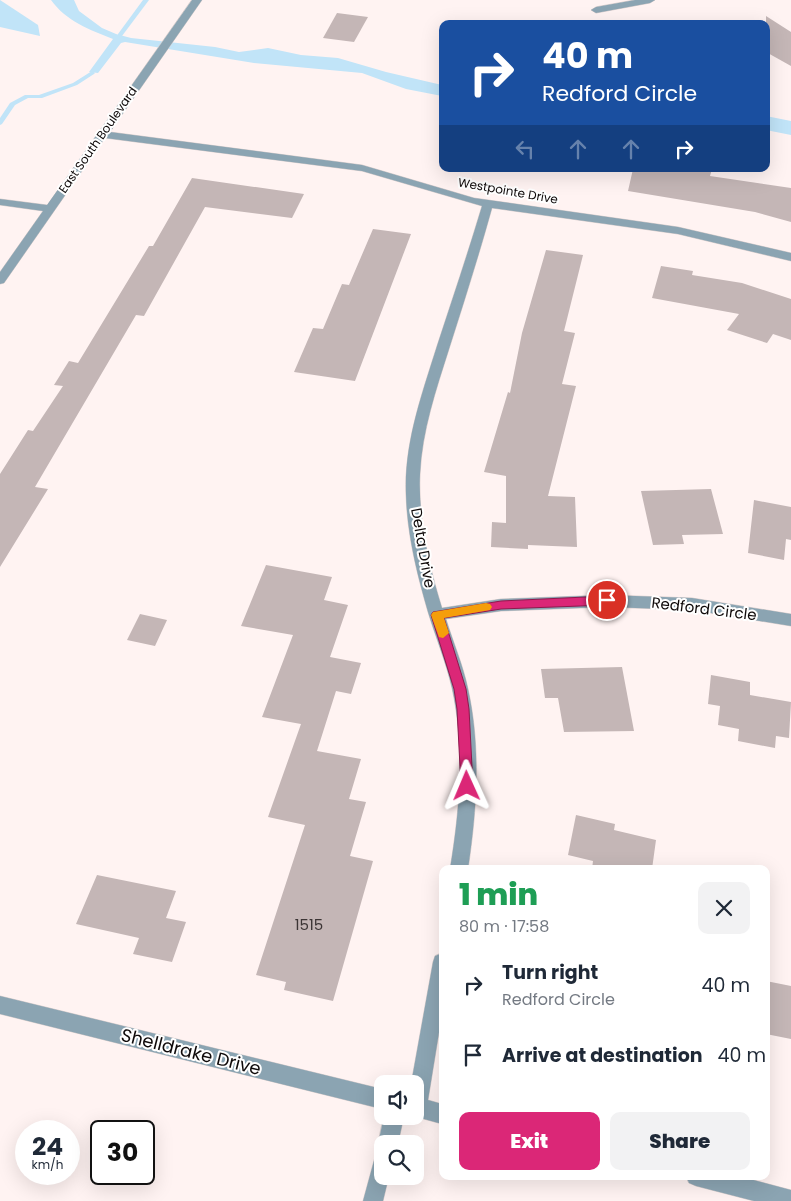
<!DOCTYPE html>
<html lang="en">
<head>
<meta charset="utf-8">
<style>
  body { margin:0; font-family:Poppins,sans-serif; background:#f2f2f3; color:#1f2937; height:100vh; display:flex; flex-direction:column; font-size:19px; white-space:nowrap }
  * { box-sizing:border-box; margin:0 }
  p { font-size:16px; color:#747a83 }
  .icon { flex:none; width:28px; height:28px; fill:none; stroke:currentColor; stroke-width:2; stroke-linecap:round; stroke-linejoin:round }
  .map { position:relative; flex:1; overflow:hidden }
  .details { position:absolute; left:439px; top:865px; width:331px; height:315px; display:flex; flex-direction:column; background:#fff; border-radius:10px; box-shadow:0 5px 20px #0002 }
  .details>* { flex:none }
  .banner { position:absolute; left:439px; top:20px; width:331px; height:152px; border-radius:10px; box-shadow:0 5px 20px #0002; background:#1a4fa0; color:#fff; overflow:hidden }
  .buttons { position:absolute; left:374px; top:1075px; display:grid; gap:10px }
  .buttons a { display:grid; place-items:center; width:50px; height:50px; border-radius:10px; background:#fff; box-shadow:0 5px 20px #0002; font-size:25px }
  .speed { position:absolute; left:15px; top:1120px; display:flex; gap:10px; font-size:25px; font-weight:700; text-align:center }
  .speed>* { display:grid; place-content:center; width:65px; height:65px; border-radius:50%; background:#fff; box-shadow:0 5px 20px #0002; line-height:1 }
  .speed small { font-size:12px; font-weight:400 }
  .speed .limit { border:2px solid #111; border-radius:8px; background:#fff; color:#111 }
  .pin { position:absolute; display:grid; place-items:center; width:42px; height:42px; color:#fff; margin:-21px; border:2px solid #fff; border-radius:50%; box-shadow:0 1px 5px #0007 }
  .me { position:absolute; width:55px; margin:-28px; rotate:359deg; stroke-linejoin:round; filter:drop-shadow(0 0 4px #0008) }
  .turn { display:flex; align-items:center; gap:18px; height:105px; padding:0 20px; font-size:22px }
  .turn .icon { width:65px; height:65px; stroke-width:2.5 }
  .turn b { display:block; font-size:35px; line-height:42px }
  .lanes { display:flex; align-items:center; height:48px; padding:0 20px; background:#0003; justify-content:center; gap:25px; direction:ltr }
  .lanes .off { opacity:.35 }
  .round { display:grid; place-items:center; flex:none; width:52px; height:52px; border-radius:10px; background:#f2f2f3 }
  .headline { display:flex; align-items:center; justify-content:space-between; height:85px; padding:0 20px }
  h1 { font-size:30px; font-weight:800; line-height:38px; color:#1e9e55 }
  .cta { display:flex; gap:10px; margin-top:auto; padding:10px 20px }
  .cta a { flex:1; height:58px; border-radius:10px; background:#db2777; color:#fff; font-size:20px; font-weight:800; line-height:58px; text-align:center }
  .cta a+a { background:#f2f2f3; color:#1f2937 }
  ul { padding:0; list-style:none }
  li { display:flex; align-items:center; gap:15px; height:70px; padding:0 20px }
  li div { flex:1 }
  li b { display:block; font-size:19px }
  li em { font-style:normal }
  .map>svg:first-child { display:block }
  .water { fill:#c1e4f8 }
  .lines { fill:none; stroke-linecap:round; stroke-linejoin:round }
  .stream { fill:#c1e4f8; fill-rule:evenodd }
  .building { fill:#c4b6b6 }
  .minor-casing { stroke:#d9cecd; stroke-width:1 }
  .minor { fill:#8ba4b2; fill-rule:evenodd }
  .route { fill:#db2777; stroke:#8e194d }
  .slow { fill:#f59e0b }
  .labels { text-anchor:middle; stroke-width:4; stroke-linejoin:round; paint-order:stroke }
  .far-street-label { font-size:12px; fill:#0f0a0a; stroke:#fff }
  .street-label { font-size:15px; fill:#0f0a0a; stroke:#fff }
  .near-number-label { font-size:15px; fill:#3c3535 }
  .near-street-label { font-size:18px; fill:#0f0a0a; stroke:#fff }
</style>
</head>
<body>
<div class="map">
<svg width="791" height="1201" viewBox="0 0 791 1201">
  <rect width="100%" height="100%" fill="#fff3f2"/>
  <!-- water -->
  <g class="water">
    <polygon points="0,0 38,25 40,36 0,27"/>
    <path d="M 51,0 L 74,0 L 79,11 L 102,28 L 116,34 L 131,38 L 215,47 L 239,52 L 268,48 L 301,55 L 338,58 L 386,72 L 442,85 L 442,96 L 406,89 L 362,73 L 254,63 L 125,42 L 121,43 L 98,73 L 89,72 L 113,39 C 90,30 66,21 51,0 Z"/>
    <polygon points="766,116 791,121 791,135 766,130"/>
  </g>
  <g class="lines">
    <!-- stream -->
    <g class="stream">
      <polygon points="143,0 149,0 122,36 118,36 118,34"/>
      <polygon points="92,71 95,73 94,74 77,85 42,98 28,98 15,105 2,124 0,125 0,118 10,103 25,95 39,95 73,83"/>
    </g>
  </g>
  <!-- building -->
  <g class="building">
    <polygon points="337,13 368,17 354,42 323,38"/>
    <polygon points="766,16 791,32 791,66 766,52"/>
    <polygon points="633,169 712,169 710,176 791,188 791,222 755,212 628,191"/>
    <polygon points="192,178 304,194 292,218 205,207 144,316 136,315 35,487 48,489 0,567 0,474 28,430 33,431 63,386 54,385 69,361 78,363 149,246 153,246"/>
    <polygon points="373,229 411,234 355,381 294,372 313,328 323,329 342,284 349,285"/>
    <polygon points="546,250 583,255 564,331 575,333 562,384 576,386 548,496 575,497 577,547 528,545 528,549 491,547 492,522 506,523 506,476 484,472 508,392 510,393 522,333"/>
    <polygon points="661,266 693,271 692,275 742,283 791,299 791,340 773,334 767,343 727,330 739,314 652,298"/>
    <polygon points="711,489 723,534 682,535 684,544 653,545 641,491"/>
    <polygon points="754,500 791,507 791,540 786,539 784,560 748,553"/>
    <polygon points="266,565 332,577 324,600 348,605 330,657 361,663 351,694 336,691 317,751 361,759 349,799 366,802 350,856 373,861 333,1001 284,990 286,982 256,975 305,825 268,817 301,724 262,717 293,635 241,626"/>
    <polygon points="140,614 167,620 155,646 127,640"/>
    <polygon points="622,667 634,731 564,732 558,698 545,698 541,669"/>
    <polygon points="711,675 750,682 750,695 791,702 789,738 776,736 775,748 738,741 739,729 718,725 720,706 708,704"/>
    <polygon points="576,815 615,824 614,830 656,840 652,869 592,869 593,861 568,855"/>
    <polygon points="97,875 176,891 166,918 186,922 172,962 133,954 139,938 76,924"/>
    <polygon points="766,981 791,986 791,1039 766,1034"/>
  </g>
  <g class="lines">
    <defs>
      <g id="minor">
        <path d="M 192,0 L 202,0 L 110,132 L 362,165 L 474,198 L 678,227 L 791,253 L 791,261 L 678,234 L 492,208 C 479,255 464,302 449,349 C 436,390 422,431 420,474 C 418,519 429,566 442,608 L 501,599 L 607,595 L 692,598 L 791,614 L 791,626 L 692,610 L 607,607 L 501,611 L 446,619 C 453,642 463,665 468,689 C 481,748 477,809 468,869 L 450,869 C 460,809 465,747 452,688 C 446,662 436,638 428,612 C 417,574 407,534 406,494 C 404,443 422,394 437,346 C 452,300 468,253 482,206 L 362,171 L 105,138 L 4,283 L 0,284 L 0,272 L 43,211 L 0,205 L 0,199 L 47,205 Z"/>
        <polygon points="635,0 655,0 650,3 596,13 591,10 596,7"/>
        <polygon points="442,953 442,1014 428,1100 442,1104 442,1124 413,1116 415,1116 415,1084 411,1084 433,962 435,956"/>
        <polygon points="0,996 382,1089 382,1109 0,1014"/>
        <polygon points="384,1116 404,1116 398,1144 382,1144 382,1152 378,1144"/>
        <polygon points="382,1154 382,1176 389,1176 383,1201 363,1201 375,1157"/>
        <polygon points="686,1176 738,1176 791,1190 791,1201 754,1201 696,1186 689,1183"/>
      </g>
    </defs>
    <!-- minor casing -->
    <use href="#minor" class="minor-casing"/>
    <!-- minor -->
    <use href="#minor" class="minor"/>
  </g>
  <!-- route -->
  <polygon class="route" points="607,596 613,600 607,605 501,609 444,618 466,689 469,709 473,786 471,789 467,791 463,789 461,786 457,709 454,689 431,615 433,612 501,601"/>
  <!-- slow -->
  <polygon class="slow" points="486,603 490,604 492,607 490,610 444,618 449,633 443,638 439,637 431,615 433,612"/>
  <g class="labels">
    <!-- far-street labels -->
    <g class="far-street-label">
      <text transform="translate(98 140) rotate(-55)" y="4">East South Boulevard</text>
      <text transform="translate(508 191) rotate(10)" y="4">Westpointe Drive</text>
    </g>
    <!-- street labels -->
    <g class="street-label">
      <text transform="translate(423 548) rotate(80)" y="5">Delta Drive</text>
      <text transform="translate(704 609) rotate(7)" y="5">Redford Circle</text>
    </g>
    <!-- near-number labels -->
    <g class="near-number-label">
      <text x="309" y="930">1515</text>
    </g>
    <!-- near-street labels -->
    <g class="near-street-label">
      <text transform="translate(191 1052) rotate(14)" y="6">Shelldrake Drive</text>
    </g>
  </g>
</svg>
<div class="buttons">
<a><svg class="icon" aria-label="sound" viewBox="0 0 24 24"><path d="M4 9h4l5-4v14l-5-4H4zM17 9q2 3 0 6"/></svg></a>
<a><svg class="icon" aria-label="search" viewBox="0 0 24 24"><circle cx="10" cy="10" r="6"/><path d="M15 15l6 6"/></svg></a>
</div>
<div class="speed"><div>24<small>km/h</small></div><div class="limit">30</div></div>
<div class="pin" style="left:607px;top:600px;background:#d93025"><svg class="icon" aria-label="arrive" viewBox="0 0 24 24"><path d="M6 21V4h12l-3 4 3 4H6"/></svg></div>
<svg class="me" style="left:467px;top:786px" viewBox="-20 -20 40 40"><path d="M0-17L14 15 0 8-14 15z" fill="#db2777" stroke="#fff" stroke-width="4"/></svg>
<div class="banner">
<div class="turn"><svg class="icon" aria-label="right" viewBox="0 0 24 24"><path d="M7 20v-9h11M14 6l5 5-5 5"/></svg><div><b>40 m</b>Redford Circle</div></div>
<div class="lanes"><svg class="icon off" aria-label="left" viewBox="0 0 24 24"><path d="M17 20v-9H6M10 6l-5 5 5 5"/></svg><svg class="icon off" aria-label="ahead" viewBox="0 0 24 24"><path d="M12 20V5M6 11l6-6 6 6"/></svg><svg class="icon off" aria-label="ahead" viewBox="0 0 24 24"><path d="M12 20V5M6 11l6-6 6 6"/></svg><svg class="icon" aria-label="right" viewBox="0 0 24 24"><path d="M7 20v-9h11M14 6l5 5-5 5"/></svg></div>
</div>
<section class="details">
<div class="headline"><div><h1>1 min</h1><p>80 m · 17:58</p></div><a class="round"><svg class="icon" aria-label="close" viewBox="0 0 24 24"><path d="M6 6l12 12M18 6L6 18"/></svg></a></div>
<ul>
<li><svg class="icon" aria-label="right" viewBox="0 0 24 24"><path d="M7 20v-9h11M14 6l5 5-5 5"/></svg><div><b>Turn right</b><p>Redford Circle</p></div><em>40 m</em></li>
<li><svg class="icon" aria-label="arrive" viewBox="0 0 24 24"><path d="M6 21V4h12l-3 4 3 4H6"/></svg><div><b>Arrive at destination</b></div><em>40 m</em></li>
</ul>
<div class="cta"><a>Exit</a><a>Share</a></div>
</section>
</div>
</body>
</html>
